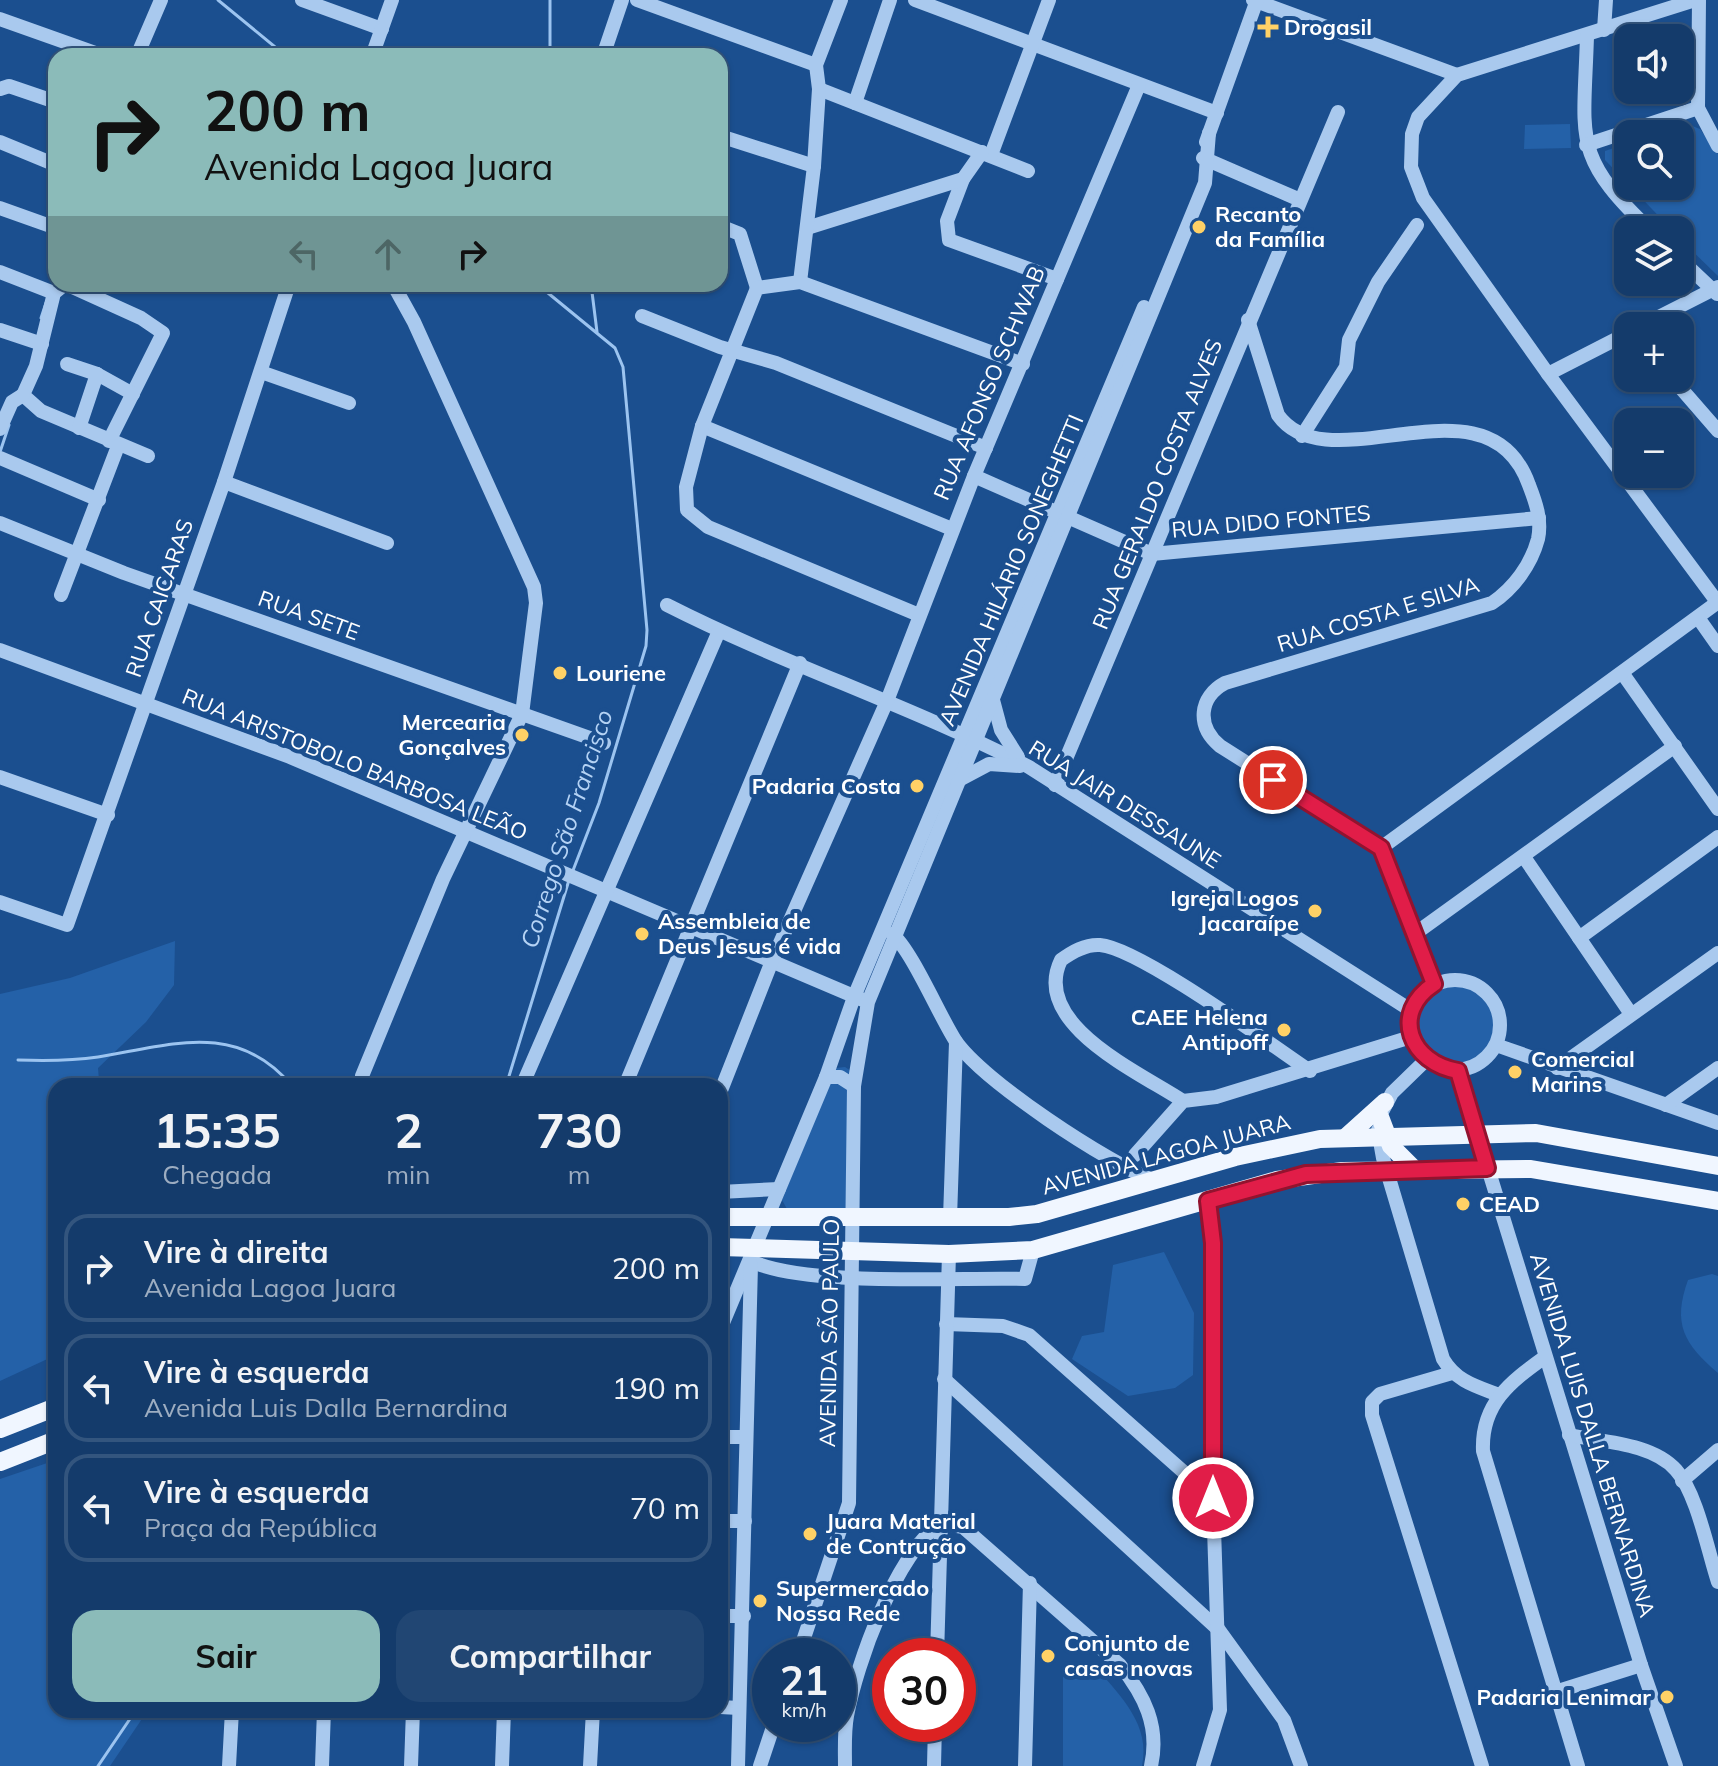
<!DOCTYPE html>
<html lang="pt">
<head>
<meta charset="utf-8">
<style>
  body { margin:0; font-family:Mulish,sans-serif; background:#214673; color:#f1f3f6; height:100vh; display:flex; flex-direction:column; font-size:30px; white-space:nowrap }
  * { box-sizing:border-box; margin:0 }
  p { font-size:26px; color:#9dadc1 }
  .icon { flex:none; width:44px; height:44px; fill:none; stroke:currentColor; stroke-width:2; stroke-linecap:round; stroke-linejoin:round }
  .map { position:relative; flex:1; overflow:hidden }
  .drawer { position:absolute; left:48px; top:1078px; width:680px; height:640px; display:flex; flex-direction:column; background:#143b6b; border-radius:24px; box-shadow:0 2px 6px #0004,0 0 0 2px #33557e }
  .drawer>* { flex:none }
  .hud { position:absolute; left:48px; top:48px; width:680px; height:244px; border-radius:24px; box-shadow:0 2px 6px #0004,0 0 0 2px #33557e; background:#8bbbb9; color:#111; overflow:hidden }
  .controls { position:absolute; left:1614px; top:24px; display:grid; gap:16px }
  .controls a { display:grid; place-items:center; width:80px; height:80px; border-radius:16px; background:#143b6b; box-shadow:0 2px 6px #0004,0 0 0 2px #33557e; font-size:40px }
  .speed { position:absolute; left:752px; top:1638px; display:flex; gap:16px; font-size:40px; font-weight:700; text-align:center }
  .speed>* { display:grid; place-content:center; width:104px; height:104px; border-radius:50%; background:#143b6b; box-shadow:0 2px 6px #0004,0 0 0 2px #33557e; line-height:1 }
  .speed small { font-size:20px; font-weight:400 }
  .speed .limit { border:12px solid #d22; background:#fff; color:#111 }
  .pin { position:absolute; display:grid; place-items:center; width:68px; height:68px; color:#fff; margin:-34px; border:4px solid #fff; border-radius:50%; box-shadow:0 2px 8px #0007 }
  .me { position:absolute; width:88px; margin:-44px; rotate:0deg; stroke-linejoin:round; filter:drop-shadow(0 0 6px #0008) }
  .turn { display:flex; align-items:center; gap:28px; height:168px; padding:0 24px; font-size:36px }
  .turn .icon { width:104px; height:104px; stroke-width:2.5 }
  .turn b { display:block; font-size:56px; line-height:68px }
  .lanes { display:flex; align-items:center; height:76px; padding:0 24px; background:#0003; justify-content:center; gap:40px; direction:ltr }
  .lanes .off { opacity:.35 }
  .eta { display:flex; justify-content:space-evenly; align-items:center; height:136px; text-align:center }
  .eta b { font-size:48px; font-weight:700; line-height:56px }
  .primary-button { display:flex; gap:16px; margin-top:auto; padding:16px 24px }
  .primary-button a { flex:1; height:92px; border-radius:24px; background:#8bbbb9; color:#111; font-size:32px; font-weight:700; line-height:92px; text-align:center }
  .primary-button a+a { background:#214673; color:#f1f3f6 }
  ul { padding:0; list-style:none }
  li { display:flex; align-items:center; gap:24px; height:108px; margin:0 16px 12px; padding:0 8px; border:4px solid #33557e; border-radius:24px }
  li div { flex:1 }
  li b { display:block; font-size:30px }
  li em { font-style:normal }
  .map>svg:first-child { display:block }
  .green { fill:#2461a8 }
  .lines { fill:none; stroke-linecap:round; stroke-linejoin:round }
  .stream { stroke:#9cc4f0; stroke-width:3 }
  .minor { stroke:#a9c9ee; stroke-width:14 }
  .major { stroke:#f0f6ff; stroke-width:18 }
  .route-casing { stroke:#92132f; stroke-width:20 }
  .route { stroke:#e11d48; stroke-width:14 }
  .poi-dot { fill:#ffd166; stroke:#1b4f8f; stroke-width:3 }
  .labels { text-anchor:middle; stroke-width:8; stroke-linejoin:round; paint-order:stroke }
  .poi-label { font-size:22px; font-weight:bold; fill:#fff; stroke:#1b4f8f; text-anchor:start }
  .street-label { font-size:22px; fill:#fff; stroke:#1b4f8f }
  .water-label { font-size:24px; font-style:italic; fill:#b5d3f5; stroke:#1b4f8f }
</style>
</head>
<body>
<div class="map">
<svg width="1718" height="1766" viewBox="0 0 1718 1766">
  <rect width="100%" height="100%" fill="#1b4f8f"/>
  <!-- green -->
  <g class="green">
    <polygon points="1570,124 1571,148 1524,149 1525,125"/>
    <polygon points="1687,124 1700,129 1718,154 1718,276 1680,239 1680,230 1672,230 1630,186 1680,186 1680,134 1656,134"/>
    <polygon points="1628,143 1628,184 1605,160 1605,151"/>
    <polygon points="175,941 174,985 146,1022 98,1068 99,1080 109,1086 56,1086 56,1355 0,1381 0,994 70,978"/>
    <circle cx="1456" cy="1024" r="39"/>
    <polygon points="845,1067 851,1071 846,1208 787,1209 782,1200 836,1068"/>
    <polygon points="1164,1252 1194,1313 1193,1375 1175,1388 1128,1396 1072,1359 1082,1336 1104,1332 1113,1265"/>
    <path d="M 1712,1274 L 1718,1276 L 1718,1373 C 1684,1344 1672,1324 1688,1280 Z"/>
    <polygon points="56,1460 56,1710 148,1710 110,1766 0,1766 0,1479"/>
    <path d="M 1097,1669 C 1121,1696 1151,1726 1142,1766 L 1063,1766 L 1063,1673 Z"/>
  </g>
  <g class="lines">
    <!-- stream -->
    <g class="stream">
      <polyline points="218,0 286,56"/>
      <polyline points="550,56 550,0"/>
      <polyline points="537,284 615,348 623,367 647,630 646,646 599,803 572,873"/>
      <polyline points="591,284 597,332"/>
      <polyline points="41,318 46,303"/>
      <polyline points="0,452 9,425"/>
      <path d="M 18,1060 C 46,1061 71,1061 98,1057 C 171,1045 237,1020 292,1086"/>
      <polyline points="506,1086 569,880"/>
      <polyline points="98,1766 136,1710"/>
    </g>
    <!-- minor -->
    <g class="minor">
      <polyline points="302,0 382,29"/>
      <polyline points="637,0 816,65"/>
      <polyline points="915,0 1217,113"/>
      <polyline points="1253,0 1457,75"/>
      <polyline points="1695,0 1457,75 1418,117 1412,134 1411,167 1423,198 1548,374 1718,603"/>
      <polyline points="1699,0 1698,108 1718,146"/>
      <polyline points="0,19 104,56"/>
      <polyline points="1604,30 1606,0"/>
      <path d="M 1587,36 C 1584,139 1571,155 1650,230"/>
      <polyline points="137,56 161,0"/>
      <polyline points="372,56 392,0"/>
      <polyline points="603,56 622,0"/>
      <polyline points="0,89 9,86 56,102"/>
      <polyline points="819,89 1028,171"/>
      <polyline points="855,103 890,0"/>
      <polyline points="720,136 814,166"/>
      <polyline points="0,142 56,165"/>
      <polyline points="1206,142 1257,0"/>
      <polyline points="1586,145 1698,108"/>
      <polyline points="991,155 1049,0"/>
      <polyline points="1203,158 1298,199"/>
      <polyline points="963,179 947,221 949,240 1057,279"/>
      <polyline points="0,208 56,228"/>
      <polyline points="720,226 740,234 757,288"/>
      <polyline points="807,228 963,179 982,152"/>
      <polyline points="1680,259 1717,294"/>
      <polyline points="0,272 54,293"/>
      <polyline points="800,282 814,166 819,89 816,65 841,0"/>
      <polyline points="65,284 54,293 36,366 23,395 41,411 148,456"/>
      <polyline points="66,284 141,318 163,333 109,441"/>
      <polyline points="642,316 720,347 776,363 986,448"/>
      <path d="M 1248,320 L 1278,415 C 1329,487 1488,369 1529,485 C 1536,503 1542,520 1538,539 C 1531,565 1514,588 1492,603 L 1225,683 C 1199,697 1196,726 1220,746 L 1381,848 L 1434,984"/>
      <polyline points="1641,326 1718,287"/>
      <polyline points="0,330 42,344"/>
      <polyline points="67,364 97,374 133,394"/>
      <polyline points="261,372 349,403"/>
      <polyline points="1548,374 1628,333"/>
      <polyline points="1672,378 1718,431"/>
      <polyline points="702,426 952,529"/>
      <polyline points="79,428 97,374"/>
      <polyline points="0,429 12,402 23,395"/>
      <polyline points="1302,436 1346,367 1349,340 1378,282 1417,225"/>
      <polyline points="0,458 99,500"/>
      <polyline points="974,476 1152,554 1539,518"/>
      <polyline points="224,482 387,543"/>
      <polyline points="0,523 124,573 604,743"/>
      <polyline points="61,595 118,446"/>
      <path d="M 667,605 C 785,665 912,706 1029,767 L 1412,1011"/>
      <polyline points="919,615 708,527 687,510 686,487 702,426 757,288 800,282 1023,364"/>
      <polyline points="1699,619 1718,646"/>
      <polyline points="0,650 290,757 863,1000"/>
      <polyline points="1623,674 1718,809"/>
      <polyline points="993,700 1001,730 1018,757"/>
      <polyline points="0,777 108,815"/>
      <polyline points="957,781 989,764 1020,766"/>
      <polyline points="1055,785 1338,112"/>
      <polyline points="1381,848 1718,602"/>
      <polyline points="1524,857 1631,1014"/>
      <polyline points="0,902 67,925 224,482 289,284"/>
      <polyline points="1416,933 1675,746"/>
      <path d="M 892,934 C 911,949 939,1015 955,1040 C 981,1080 1109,1164 1155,1181"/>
      <polyline points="1579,938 1718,837"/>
      <circle cx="1455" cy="1025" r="45"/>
      <polyline points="1496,1045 1718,1123"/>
      <polyline points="1557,1068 1718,953"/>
      <polyline points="1458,1071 1641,1665 1676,1766"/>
      <polyline points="362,1076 443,879 522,714 536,603 534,587 414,322 393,284"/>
      <polyline points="826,1077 840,1077 854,1086"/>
      <polyline points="522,1086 719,631"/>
      <polyline points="625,1086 800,663"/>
      <polyline points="720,1093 772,961 887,701 974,476 1139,85"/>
      <path d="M 1183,1101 C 1139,1072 1030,1024 1061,960 C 1072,952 1085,944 1100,945 C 1139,948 1270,1044 1310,1071"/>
      <polyline points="1666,1105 1718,1068"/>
      <polyline points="1383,1110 1392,1093 1427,1059"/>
      <path d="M 1378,1130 L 1383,1158 L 1443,1359 C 1456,1381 1475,1386 1499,1395"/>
      <polyline points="1135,1155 1183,1101 1216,1097 1411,1037"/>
      <polyline points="720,1192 779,1189"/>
      <polyline points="950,1218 956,1042"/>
      <path d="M 751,1261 C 806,1287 959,1277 1025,1279 L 1033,1250"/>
      <polyline points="946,1324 1003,1326 1029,1335 1213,1498"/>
      <polyline points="720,1330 826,1077 854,997 1144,307"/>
      <path d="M 1545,1357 C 1510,1382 1481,1404 1483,1451 L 1578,1766"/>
      <polyline points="1452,1373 1380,1394 1372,1402 1372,1415 1482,1766"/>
      <polyline points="944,1379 1219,1630 1284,1720 1301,1766"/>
      <path d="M 1569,1435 C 1602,1442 1652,1443 1676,1470 C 1697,1493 1708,1552 1718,1582"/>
      <polyline points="720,1437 745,1437"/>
      <polyline points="1682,1481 1718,1450"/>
      <polyline points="720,1521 745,1521"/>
      <path d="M 940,1523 L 963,1527 L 1120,1665 C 1144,1695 1160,1726 1151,1766"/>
      <polyline points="720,1616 744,1616"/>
      <polyline points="798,1656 849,1503 854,1086 868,1002 1205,183 1209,133"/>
      <polyline points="937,1656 949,1254"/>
      <polyline points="1555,1692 1641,1665"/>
      <polyline points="720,1707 739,1708"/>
      <polyline points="229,1766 232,1710"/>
      <polyline points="322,1766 324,1710"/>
      <polyline points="411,1766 413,1710"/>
      <polyline points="502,1766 504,1710"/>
      <polyline points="590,1766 593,1710"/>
      <polyline points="738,1766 751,1265"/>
      <polyline points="760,1766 774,1724"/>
      <path d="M 845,1766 C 845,1750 844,1732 847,1716 C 857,1662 895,1557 940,1523"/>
      <polyline points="934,1766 935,1724"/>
      <polyline points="1025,1766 1030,1583"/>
      <polyline points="1203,1766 1220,1710 1213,1498 1213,1243 1208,1201"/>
    </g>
    <!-- major -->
    <g class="major">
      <polyline points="1380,1117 1391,1146 1415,1170"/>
      <polyline points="1345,1138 1385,1102"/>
      <polyline points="720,1217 1009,1217 1037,1214 1235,1157 1320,1139 1536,1133 1718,1166"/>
      <polyline points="720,1247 949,1254 1033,1250 1277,1180 1342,1171 1531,1169 1718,1201"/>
      <polyline points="0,1429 56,1407"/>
      <polyline points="0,1462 56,1440"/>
    </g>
  </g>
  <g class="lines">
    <defs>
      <path id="route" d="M 1213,1498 L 1213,1243 L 1208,1201 L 1306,1174 L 1487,1168 L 1458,1071 C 1410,1063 1390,1013 1434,984 L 1381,848 L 1273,780"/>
    </defs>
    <!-- route casing -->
    <use href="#route" class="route-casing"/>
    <!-- route -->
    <use href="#route" class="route"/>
  </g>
  <!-- markers -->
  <g class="poi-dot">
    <path d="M1264 15h8v8h8v8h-8v8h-8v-8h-8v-8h8z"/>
    <circle cx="1199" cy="227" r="8"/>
    <circle cx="560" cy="673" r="8"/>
    <circle cx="522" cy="735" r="8"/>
    <circle cx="917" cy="786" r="8"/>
    <circle cx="1315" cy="911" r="8"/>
    <circle cx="642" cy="934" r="8"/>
    <circle cx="1284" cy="1030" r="8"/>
    <circle cx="1515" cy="1072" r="8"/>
    <circle cx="1463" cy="1204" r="8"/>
    <circle cx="810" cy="1534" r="8"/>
    <circle cx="760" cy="1601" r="8"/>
    <circle cx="1048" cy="1656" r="8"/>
    <circle cx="1667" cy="1697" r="8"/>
  </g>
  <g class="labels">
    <!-- poi labels -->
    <g class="poi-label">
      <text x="1284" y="35">Drogasil</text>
      <text x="1215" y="222">Recanto<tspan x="1215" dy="25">da Família</tspan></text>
      <text x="576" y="681">Louriene</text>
      <text x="506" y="730" text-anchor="end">Mercearia<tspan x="506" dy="25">Gonçalves</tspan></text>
      <text x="901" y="794" text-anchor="end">Padaria Costa</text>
      <text x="1299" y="906" text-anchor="end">Igreja Logos<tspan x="1299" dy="25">Jacaraípe</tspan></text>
      <text x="658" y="929">Assembleia de<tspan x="658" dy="25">Deus Jesus é vida</tspan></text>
      <text x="1268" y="1025" text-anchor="end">CAEE Helena<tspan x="1268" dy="25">Antipoff</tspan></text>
      <text x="1531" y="1067">Comercial<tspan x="1531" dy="25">Marins</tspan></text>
      <text x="1479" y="1212">CEAD</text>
      <text x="826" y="1529">Juara Material<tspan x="826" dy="25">de Contrução</tspan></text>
      <text x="776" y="1596">Supermercado<tspan x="776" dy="25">Nossa Rede</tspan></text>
      <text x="1064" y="1651">Conjunto de<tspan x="1064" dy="25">casas novas</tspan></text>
      <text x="1651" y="1705" text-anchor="end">Padaria Lenimar</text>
    </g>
    <!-- street labels -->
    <g class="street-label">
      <text transform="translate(989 383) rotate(-67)" y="8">RUA AFONSO SCHWAB</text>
      <text transform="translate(1157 484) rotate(-68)" y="8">RUA GERALDO COSTA ALVES</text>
      <text transform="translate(1271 521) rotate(-5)" y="8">RUA DIDO FONTES</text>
      <text transform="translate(1011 570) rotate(-67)" y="8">AVENIDA HILÁRIO SONEGHETTI</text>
      <text transform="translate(159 598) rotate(-71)" y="8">RUA CAICARAS</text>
      <text transform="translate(1378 614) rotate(-17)" y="8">RUA COSTA E SILVA</text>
      <text transform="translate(309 615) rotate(20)" y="8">RUA SETE</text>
      <text transform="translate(355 764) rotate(22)" y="8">RUA ARISTOBOLO BARBOSA LEÃO</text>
      <text transform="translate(1125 804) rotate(32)" y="8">RUA JAIR DESSAUNE</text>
      <text transform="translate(1166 1154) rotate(-15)" y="8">AVENIDA LAGOA JUARA</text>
      <text transform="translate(829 1333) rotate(-89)" y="8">AVENIDA SÃO PAULO</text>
      <text transform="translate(1593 1435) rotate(73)" y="8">AVENIDA LUIS DALLA BERNARDINA</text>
    </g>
    <!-- water labels -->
    <g class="water-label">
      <text transform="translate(567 829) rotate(-72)" y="8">Corrego São Francisco</text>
    </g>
  </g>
</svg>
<div class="controls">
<a><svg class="icon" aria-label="sound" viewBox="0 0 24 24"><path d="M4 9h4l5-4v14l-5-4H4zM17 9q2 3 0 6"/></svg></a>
<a><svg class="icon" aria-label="search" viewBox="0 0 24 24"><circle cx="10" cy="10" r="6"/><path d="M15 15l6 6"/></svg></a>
<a><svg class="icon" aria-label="layers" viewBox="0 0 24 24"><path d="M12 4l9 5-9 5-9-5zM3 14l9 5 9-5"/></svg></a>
<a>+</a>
<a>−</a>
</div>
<div class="speed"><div>21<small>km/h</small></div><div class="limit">30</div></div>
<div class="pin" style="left:1273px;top:780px;background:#d93025"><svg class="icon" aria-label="arrive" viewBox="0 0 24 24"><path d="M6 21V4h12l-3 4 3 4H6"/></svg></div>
<svg class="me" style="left:1213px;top:1498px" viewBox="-20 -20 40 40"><circle r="17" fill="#e11d48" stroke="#fff" stroke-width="3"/><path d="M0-11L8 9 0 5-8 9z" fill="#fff"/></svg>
<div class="hud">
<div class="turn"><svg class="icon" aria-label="right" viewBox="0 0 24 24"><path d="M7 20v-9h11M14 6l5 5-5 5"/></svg><div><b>200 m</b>Avenida Lagoa Juara</div></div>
<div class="lanes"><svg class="icon off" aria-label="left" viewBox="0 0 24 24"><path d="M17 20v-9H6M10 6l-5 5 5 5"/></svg><svg class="icon off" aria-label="ahead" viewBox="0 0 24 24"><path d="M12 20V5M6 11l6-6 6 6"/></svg><svg class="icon" aria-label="right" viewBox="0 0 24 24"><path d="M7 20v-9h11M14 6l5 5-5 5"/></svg></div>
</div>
<section class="drawer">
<div class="eta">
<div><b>15:35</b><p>Chegada</p></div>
<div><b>2</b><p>min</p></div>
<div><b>730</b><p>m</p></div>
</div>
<ul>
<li><svg class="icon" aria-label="right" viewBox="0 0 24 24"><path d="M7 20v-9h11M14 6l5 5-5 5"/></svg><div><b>Vire à direita</b><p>Avenida Lagoa Juara</p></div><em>200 m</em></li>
<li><svg class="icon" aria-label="left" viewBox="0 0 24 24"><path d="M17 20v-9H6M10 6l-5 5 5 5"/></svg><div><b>Vire à esquerda</b><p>Avenida Luis Dalla Bernardina</p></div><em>190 m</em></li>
<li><svg class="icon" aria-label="left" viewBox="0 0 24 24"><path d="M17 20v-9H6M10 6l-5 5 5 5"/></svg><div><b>Vire à esquerda</b><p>Praça da República</p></div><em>70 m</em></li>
</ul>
<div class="primary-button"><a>Sair</a><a>Compartilhar</a></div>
</section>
</div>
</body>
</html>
